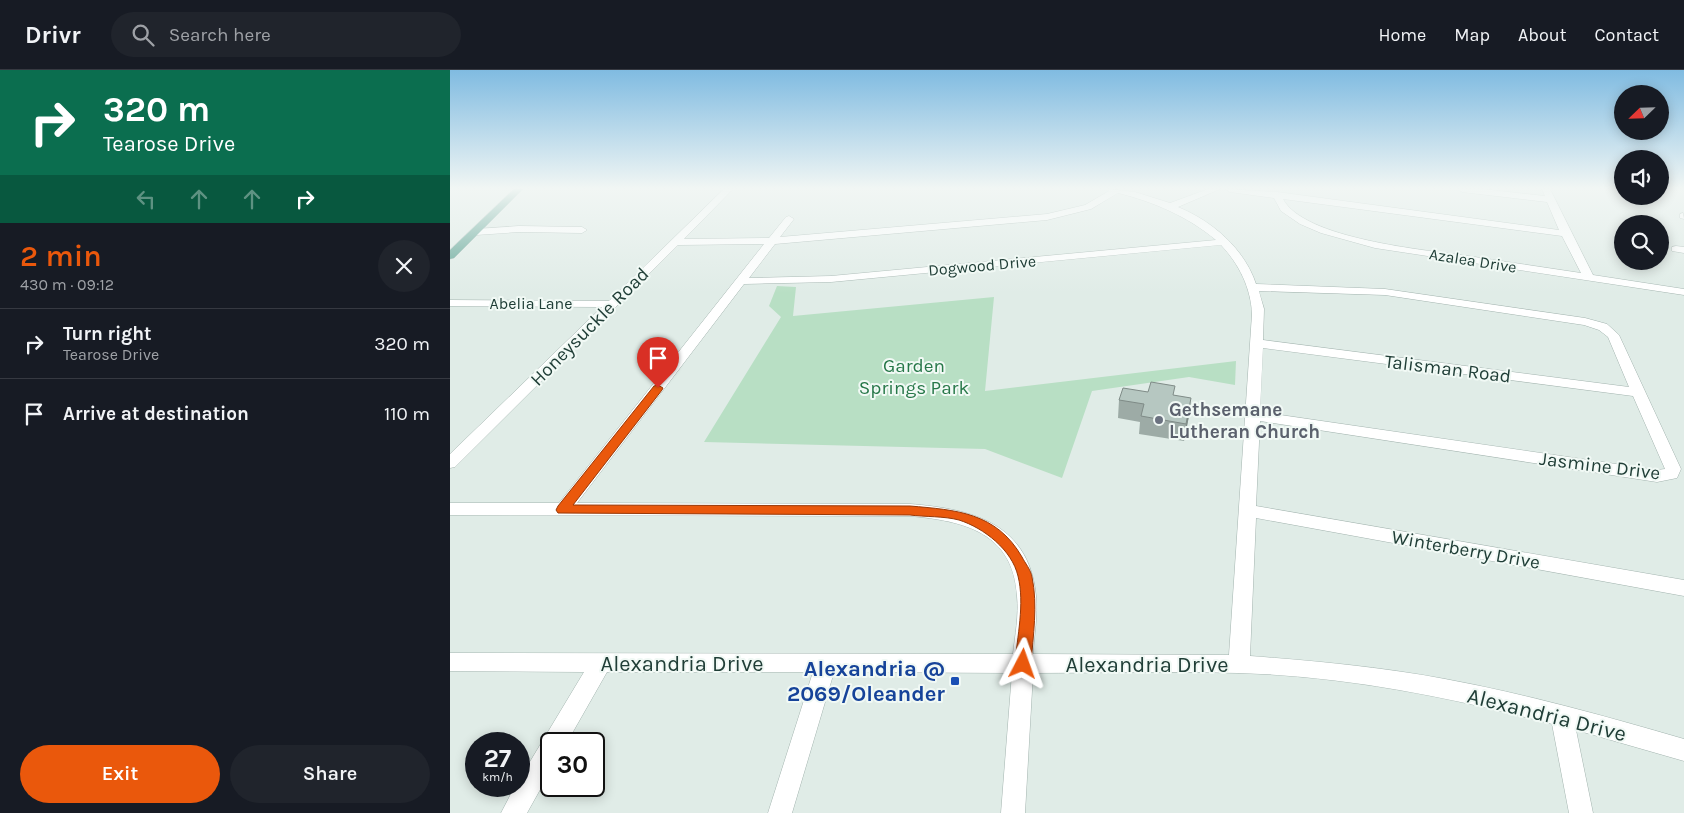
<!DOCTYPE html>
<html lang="en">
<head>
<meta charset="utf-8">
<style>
  body { margin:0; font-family:Karla,sans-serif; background:#20242c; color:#f1f3f6; height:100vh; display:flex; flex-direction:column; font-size:19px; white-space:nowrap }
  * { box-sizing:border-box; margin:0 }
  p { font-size:16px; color:#9ea1a6 }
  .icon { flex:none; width:28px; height:28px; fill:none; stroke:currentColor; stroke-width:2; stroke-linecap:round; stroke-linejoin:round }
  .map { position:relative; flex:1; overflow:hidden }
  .details { display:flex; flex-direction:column; background:#171b24; width:450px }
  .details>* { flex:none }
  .guide { background:#0b6e4f; color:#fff; overflow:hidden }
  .needle { width:32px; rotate:247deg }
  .controls { position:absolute; left:1164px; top:15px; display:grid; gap:10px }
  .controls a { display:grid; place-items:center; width:55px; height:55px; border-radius:50%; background:#171b24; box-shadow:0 2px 12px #0003; font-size:25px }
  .speed { position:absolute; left:15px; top:662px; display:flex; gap:10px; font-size:25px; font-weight:700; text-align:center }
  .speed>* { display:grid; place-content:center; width:65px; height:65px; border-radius:50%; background:#171b24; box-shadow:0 2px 12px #0003; line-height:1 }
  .speed small { font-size:12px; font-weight:400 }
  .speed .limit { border:2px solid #111; border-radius:8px; background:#fff; color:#111 }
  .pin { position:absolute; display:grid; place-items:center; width:42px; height:42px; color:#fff; margin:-51px -21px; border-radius:50% 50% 50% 0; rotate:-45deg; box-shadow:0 0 5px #0007 }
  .pin .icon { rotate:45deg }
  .me { position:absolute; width:55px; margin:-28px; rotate:4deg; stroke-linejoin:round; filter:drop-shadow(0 0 4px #0008) }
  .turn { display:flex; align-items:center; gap:18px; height:105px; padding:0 20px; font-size:22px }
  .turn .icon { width:65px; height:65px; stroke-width:2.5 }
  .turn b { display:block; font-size:35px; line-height:42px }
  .lanes { display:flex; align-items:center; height:48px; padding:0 20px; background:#0003; justify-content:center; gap:25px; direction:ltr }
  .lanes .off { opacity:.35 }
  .round { display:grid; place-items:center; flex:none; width:52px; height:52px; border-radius:26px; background:#20242c }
  .head { display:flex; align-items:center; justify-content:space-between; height:85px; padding:0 20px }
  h1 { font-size:30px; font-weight:600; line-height:38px; color:#ea580c }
  .button { display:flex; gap:10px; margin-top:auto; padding:10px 20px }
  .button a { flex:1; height:58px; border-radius:30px; background:#ea580c; color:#fff; font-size:20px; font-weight:600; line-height:58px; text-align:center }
  .button a+a { background:#20242c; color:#f1f3f6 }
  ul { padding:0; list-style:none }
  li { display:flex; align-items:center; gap:15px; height:70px; padding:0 20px; border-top:1px solid #363941 }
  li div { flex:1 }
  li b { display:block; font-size:19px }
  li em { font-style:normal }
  header { display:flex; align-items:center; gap:30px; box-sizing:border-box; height:70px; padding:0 25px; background:#171b24; border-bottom:1px solid #363941 }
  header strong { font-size:24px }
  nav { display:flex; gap:28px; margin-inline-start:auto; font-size:18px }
  .search { width:350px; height:45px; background:#20242c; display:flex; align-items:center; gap:12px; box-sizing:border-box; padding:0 18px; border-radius:28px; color:#9ea1a6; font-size:19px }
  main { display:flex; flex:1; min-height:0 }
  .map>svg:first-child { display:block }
  .green { fill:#b8dfc4 }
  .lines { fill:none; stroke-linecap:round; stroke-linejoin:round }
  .minor-casing { stroke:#a3b4af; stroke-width:1 }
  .major-casing { stroke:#c1c9c7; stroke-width:1 }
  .minor { fill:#fff; fill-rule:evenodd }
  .major { fill:#62a596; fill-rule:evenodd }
  .wall { fill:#9daba6 }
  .shaded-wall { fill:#7f8b87 }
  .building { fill:#b6c7c1; stroke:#7f8b87 }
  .route { fill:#ea580c; stroke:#983908 }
  .worship-dot { fill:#6b7280; stroke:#f1f9f5; stroke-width:2 }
  .transit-dot { fill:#1a4fb4; stroke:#f1f9f5; stroke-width:2 }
  .labels { text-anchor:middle; stroke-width:4; stroke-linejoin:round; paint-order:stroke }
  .far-street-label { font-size:16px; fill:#203e37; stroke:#f1f9f5 }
  .street-label { font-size:19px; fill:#203e37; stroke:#f1f9f5 }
  .park-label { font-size:19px; fill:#277849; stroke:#f1f9f5 }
  .worship-label { font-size:19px; font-weight:bold; fill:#5b616d; stroke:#f1f9f5; text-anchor:start }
  .near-street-label { font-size:22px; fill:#203e37; stroke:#f1f9f5 }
  .near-transit-label { font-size:22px; font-weight:bold; fill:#164399; stroke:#f1f9f5; text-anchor:end }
</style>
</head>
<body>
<header>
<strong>Drivr</strong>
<div class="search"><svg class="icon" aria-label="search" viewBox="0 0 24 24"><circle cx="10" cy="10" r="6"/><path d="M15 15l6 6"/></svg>Search here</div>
<nav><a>Home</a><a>Map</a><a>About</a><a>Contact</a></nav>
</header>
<main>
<section class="details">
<div class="guide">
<div class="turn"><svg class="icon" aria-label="right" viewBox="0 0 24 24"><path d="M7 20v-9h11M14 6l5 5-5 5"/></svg><div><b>320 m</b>Tearose Drive</div></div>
<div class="lanes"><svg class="icon off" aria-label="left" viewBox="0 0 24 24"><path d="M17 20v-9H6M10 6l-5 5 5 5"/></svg><svg class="icon off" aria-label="ahead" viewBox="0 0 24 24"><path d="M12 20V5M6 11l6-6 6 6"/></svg><svg class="icon off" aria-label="ahead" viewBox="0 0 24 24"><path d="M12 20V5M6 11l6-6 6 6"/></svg><svg class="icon" aria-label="right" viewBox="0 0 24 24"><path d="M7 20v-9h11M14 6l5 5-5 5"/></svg></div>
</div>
<div class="head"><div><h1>2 min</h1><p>430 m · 09:12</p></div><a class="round"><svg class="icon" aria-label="close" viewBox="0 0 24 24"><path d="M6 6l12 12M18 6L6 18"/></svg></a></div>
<ul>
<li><svg class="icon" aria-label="right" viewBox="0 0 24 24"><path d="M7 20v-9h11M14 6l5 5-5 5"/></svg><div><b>Turn right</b><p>Tearose Drive</p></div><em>320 m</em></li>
<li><svg class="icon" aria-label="arrive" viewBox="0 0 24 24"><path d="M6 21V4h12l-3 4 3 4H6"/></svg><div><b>Arrive at destination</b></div><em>110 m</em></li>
</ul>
<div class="button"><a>Exit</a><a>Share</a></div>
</section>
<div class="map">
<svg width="1234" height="743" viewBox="0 0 1234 743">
  <rect width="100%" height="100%" fill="#e0ece7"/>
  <!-- green -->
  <polygon class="green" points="327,216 346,217 343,246 544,227 535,321 786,291 785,315 739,307 642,321 612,408 535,379 254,372 331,247 319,236"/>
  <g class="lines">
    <defs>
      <g id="minor">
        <path d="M 274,119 L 283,119 L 234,169 L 319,168 L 336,147 L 339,146 L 344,149 L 330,167 L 597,144 L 635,135 L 659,121 L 658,119 L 685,122 L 720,133 L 758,119 L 770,119 L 728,137 C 762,151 794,178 806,214 L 935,219 L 1135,248 L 1157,254 L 1169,265 L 1231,399 L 1227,408 L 1207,412 L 810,351 L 806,436 L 1234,510 L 1234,526 L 806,448 L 800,586 C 865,591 931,597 995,609 C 1076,624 1155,646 1234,669 L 1234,691 L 1126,660 L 1143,743 L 1119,743 L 1102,654 C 1000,627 894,606 788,603 C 719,601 651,603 583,603 L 575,743 L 551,743 L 562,603 L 384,602 L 342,743 L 318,743 L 363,602 L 157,602 L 116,674 L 101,674 L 101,700 L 77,743 L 51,743 L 65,716 L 69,716 L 69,710 L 134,602 L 0,601 L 0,583 L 563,584 C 565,566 569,545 567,526 C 563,462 514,451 460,446 L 0,445 L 0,433 L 109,433 L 314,174 L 228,175 L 5,397 L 0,398 L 0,384 L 152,237 L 0,236 L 0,230 L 159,231 ZM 668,123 C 704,132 737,146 766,170 L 381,206 L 299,208 L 325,174 L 597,150 L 641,139 ZM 771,175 C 789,194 801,218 802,244 L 779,585 L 583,584 C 584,566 588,545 586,526 C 579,453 522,439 460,434 L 127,433 L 294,214 L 381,212 ZM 809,221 L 935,225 L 1134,255 L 1149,260 L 1158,267 L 1179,317 L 813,270 L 814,239 ZM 813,278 L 1183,326 L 1215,399 L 1207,400 L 810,342 Z"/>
        <path d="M 776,119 L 827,122 L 1109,160 L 1097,132 L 1012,122 L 1008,119 L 1032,119 L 1095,126 L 1092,119 L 1100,119 L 1143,205 L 1234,219 L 1234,225 L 925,178 L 871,163 L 850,154 L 831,141 L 824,128 L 780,122 ZM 833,129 L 1112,166 L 1131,203 C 1093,197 1056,192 1018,186 C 975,180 854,169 833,129 Z"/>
        <polygon points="1233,143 1234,149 1230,148 1230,144"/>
        <polygon points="69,156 132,157 137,160 132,163 69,162 26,165 21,162 26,159"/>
        <polygon points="1226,176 1234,177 1234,183 1222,181 1222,177"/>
      </g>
      <polygon id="major" points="64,119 73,119 4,188 0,189 0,180"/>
    </defs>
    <!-- minor casing -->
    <use href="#minor" class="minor-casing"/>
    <!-- major casing -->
    <use href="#major" class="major-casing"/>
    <!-- minor -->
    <use href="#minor" class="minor"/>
    <!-- major -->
    <use href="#major" class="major"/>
  </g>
  <!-- wall -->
  <polygon class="wall" points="724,326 739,346 734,371 689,364 690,352 668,348 669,330"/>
  <!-- shaded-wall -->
  <polygon class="shaded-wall" points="741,328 739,346 734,371 736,354"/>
  <!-- building -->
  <polygon class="building" points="701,312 725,316 723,325 741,328 736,354 691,346 694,334 669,330 673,318 698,322"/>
  <!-- sky -->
  <linearGradient id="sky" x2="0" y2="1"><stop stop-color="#80bbe1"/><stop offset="0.53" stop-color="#f1f6f4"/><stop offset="1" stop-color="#f1f6f4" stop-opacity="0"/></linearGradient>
  <rect width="1234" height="223" fill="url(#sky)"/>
  <!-- route -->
  <path class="route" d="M 208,315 L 213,318 L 212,320 L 123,435 L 460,436 C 506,440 546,442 572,487 C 575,493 581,500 582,507 C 588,535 583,566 581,594 L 579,599 L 573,602 L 568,599 L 565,594 C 567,567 575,534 568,506 C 562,480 534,458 509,450 C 494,446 475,447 460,445 L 108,443 L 106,440 L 108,436 L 204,316 Z"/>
  <!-- markers -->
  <circle class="worship-dot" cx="709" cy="350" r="5"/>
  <rect class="transit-dot" x="500" y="606" width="10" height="10" rx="2.5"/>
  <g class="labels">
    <!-- far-street labels -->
    <g class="far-street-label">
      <text transform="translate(1023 190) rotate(9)" y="6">Azalea Drive</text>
      <text transform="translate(532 195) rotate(-5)" y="6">Dogwood Drive</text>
      <text x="81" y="239">Abelia Lane</text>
    </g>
    <!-- street labels -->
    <g class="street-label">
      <text transform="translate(139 256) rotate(-45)" y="7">Honeysuckle Road</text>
      <text transform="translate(998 298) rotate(7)" y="7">Talisman Road</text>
      <text transform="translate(1150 395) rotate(7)" y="7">Jasmine Drive</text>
      <text transform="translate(1016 479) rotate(10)" y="7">Winterberry Drive</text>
    </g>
    <!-- park labels -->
    <g class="park-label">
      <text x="464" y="302">Garden<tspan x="464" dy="22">Springs Park</tspan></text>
    </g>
    <!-- worship labels -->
    <g class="worship-label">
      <text x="719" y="346">Gethsemane<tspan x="719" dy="22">Lutheran Church</tspan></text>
    </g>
    <!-- near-street labels -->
    <g class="near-street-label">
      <text x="232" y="601">Alexandria Drive</text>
      <text x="697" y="602">Alexandria Drive</text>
      <text transform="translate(1097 644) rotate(14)" y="8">Alexandria Drive</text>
    </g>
    <!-- near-transit labels -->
    <g class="near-transit-label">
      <text x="495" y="606">Alexandria @<tspan x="495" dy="25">2069/Oleander</tspan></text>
    </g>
  </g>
</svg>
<div class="controls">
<a><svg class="needle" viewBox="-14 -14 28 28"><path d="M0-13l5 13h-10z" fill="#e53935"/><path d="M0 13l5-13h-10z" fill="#9ea1a6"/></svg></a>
<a><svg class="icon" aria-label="sound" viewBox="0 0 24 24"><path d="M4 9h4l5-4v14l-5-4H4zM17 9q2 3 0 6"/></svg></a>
<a><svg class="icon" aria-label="search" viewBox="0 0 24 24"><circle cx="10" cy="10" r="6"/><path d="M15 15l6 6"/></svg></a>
</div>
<div class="speed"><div>27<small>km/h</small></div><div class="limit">30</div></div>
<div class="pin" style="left:208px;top:318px;background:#d93025"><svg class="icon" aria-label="arrive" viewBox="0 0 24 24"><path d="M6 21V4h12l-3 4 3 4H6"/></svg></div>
<svg class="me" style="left:573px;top:594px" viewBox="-20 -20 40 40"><path d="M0-17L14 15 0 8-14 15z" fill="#ea580c" stroke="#fff" stroke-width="4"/></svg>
</div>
</main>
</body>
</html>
